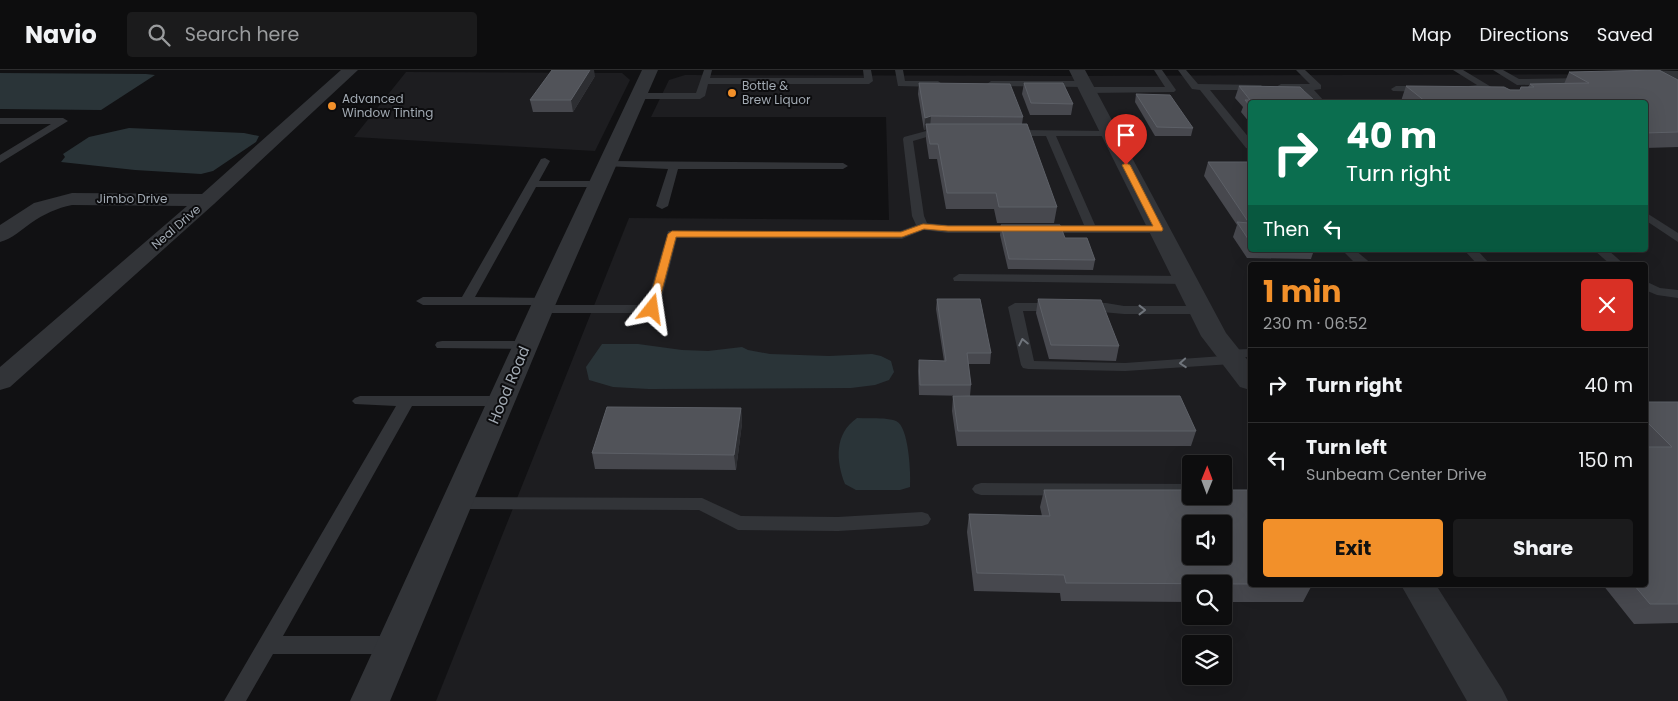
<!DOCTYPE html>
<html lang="en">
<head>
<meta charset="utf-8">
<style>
  body { margin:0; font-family:Poppins,sans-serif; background:#1b1b1c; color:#f1f3f6; height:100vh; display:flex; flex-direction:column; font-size:19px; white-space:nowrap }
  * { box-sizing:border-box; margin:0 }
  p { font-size:16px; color:#9a9c9e }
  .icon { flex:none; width:28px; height:28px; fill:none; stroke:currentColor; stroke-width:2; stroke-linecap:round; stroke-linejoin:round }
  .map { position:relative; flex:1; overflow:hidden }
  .drawer { position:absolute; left:1248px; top:192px; width:400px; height:325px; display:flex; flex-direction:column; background:#0d0d0e; border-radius:5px; box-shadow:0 5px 20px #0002,0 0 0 1px #2d2d2e }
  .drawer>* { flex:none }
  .guide { position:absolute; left:1248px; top:30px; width:400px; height:152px; border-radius:5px; box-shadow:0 5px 20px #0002,0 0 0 1px #2d2d2e; background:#0b6e4f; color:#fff; overflow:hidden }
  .needle { width:32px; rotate:1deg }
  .tools { position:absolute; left:1182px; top:385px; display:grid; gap:10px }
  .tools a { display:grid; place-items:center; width:50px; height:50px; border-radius:5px; background:#0d0d0e; box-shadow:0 5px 20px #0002,0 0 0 1px #2d2d2e; font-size:25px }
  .pin { position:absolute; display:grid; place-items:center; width:42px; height:42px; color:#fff; margin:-51px -21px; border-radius:50% 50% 50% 0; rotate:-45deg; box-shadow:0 0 5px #0007 }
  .pin .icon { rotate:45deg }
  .me { position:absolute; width:55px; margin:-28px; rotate:15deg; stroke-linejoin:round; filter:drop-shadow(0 0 4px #0008) }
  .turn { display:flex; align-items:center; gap:18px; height:105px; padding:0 15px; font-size:22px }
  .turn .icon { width:65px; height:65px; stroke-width:2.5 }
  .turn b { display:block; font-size:35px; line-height:42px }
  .then { display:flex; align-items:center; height:48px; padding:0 15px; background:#0003; gap:10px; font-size:19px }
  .round { display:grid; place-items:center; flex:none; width:52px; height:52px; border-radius:5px; background:#1b1b1c }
  .head { display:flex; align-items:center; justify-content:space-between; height:85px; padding:0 15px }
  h1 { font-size:30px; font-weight:700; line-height:38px; color:#f2902a }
  .action { display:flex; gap:10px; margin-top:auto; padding:10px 15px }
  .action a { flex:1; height:58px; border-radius:5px; background:#f2902a; color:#111; font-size:20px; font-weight:700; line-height:58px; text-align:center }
  .action a+a { background:#1b1b1c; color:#f1f3f6 }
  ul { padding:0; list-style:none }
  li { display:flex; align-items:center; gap:15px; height:75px; padding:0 15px; border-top:1px solid #2d2d2e }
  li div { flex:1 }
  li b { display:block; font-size:19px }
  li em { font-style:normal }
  header { display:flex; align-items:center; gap:30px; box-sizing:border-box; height:70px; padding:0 25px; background:#0d0d0e; border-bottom:1px solid #2d2d2e }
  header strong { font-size:24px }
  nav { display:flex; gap:28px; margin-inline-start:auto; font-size:18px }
  .search { width:350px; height:45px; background:#1b1b1c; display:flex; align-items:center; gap:12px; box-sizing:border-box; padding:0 18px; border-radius:5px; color:#9a9c9e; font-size:19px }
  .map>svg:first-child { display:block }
  .built { fill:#1d1d20; fill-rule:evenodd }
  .water { fill:#2a3438 }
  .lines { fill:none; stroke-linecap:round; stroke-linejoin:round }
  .service { fill:#323438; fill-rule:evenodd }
  .minor { fill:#323438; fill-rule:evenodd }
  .tertiary { fill:#323438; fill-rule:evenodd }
  .wall { fill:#47484e }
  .shaded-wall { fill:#2d2e32 }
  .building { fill:#515359; stroke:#5d6067; fill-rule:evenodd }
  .oneway { stroke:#70757c }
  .route { fill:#f2902a; stroke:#9d5e1b }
  .poi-dot { fill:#f2902a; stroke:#0c0c0e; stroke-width:2 }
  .labels { text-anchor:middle; stroke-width:4; stroke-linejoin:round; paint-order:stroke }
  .far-poi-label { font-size:12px; fill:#a2aab3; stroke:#0c0c0e; text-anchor:start }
  .far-street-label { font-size:12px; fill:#a2aab3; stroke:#0c0c0e }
  .street-label { font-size:15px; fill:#a2aab3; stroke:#0c0c0e }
</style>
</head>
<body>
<header>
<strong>Navio</strong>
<div class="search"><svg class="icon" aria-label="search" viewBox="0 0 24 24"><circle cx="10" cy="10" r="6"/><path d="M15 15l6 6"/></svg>Search here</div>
<nav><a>Map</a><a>Directions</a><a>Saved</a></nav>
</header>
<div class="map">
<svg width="1678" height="631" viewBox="0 0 1678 631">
  <rect width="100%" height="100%" fill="#111113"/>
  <!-- built -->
  <g class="built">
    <polygon points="406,2 616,3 622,3 630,10 595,81 354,67"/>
    <path d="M 1678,4 L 1678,631 L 436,631 L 629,148 L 889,150 L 886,47 L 651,47 L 669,10 L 685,5 L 1067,6 ZM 1250,32 L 1645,32 L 1645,180 L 1250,180 ZM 1250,195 L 1645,195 L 1645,515 L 1250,515 ZM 1191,394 L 1224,394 L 1224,426 L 1191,426 ZM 1191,454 L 1224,454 L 1224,486 L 1191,486 ZM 1191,514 L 1224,514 L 1224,546 L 1191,546 ZM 1191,574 L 1224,574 L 1224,606 L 1191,606 Z"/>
  </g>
  <!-- water -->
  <g class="water">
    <polygon points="0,3 146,4 155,5 101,40 0,39"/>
    <polygon points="129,58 244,63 259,66 256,72 213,101 201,104 135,100 61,92 65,87 63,84 89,67"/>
    <polygon points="602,274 638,274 682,280 708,281 742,277 748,280 770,284 829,286 872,284 881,286 891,291 894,302 889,310 875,315 851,318 649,319 613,317 589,310 586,297"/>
    <path d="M 857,348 C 869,349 885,347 896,351 C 909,356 911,405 910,417 L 900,420 L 856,420 L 845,414 C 836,391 834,364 857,348 Z"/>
  </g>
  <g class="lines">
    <!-- service -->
    <g class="service">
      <polygon points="704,0 712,0 710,8 864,8 863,0 871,0 873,11 869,14 708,14 705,26 700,29 639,29 634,26 639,23 696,23"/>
      <polygon points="895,0 903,0 905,11 938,11 942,14 938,17 898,16"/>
      <polygon points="1154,0 1162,0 1176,20 1174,22 1088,23 1083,20 1088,17 1165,17"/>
      <polygon points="1178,0 1186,0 1198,14 1261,15 1263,17 1258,20 1210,20 1250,69 1250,79 1246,78 1200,20 1192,19"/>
      <polygon points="1296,0 1305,0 1321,15 1321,19 1314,20 1325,32 1316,32 1304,20 1278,19 1276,17 1281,14 1310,14"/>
      <polygon points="1453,0 1463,0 1493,18 1488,21 1469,20 1469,16 1477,15"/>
      <polygon points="1493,0 1503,0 1519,9 1585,8 1589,11 1585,14 1517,15"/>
      <polygon points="991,11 1085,11 1089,14 1085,17 988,16 987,14"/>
      <polygon points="1396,16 1426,16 1431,19 1426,22 1393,21 1391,19"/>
      <polygon points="0,48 63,48 68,51 0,93 0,85 51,54 0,54"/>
      <polygon points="930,60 946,60 951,63 946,66 930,66 913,71 924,146 927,153 948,155 1084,155 1046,66 1011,66 1006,63 1011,60 1109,61 1113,62 1113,66 1056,66 1095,155 1159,155 1165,159 1159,163 948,163 924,160 902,169 677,168 659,239 652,243 542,243 535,239 542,235 423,235 416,231 423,227 462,227 541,89 545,88 550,91 539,111 599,111 604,114 599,117 536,117 475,227 550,228 552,231 545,235 646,235 668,161 900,161 916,155 912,146 903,69 904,67"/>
      <polygon points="608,91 843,93 848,96 843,99 678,99 668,136 662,139 656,136 668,99 604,96 603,94"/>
      <polygon points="1645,142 1678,163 1678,172 1645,150"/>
      <polygon points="1342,180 1355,180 1373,195 1357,195"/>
      <polygon points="1464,180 1477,180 1491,195 1478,195"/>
      <polygon points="1594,180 1608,180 1625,195 1611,195"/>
      <polygon points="959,204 1185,206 1191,210 1185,214 954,211 953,208"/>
      <polygon points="1645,211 1660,218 1678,220 1678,228 1657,225 1645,220"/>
      <polygon points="1015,233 1057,233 1064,237 1057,241 1023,241 1034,291 1125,293 1223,286 1220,283 1222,280 1250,279 1250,287 1237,287 1239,290 1237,293 1232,294 1125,301 1028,299 1023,298 1021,295 1008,237"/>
      <polygon points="1085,233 1106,233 1124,236 1201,236 1208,240 1201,244 1124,244 1080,240 1078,237 1080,234"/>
      <polygon points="442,271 526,271 531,272 533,275 531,278 526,279 437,278 435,275 437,272"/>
      <polygon points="360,326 501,326 506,328 509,331 506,334 501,336 412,336 283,566 394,566 401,569 404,575 401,581 394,584 273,584 246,631 224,631 396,336 355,334 352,331 355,328"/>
      <polygon points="981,413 1191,414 1191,426 981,425 975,423 972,419 975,415"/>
      <polygon points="457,427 702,428 741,446 838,447 922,442 928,444 931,449 928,454 922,456 838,461 738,460 699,440 457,439 451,437 448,433 451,429"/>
    </g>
    <!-- minor -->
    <g class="minor">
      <path d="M 341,0 L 358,0 L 214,134 L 10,317 L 0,320 L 0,297 L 187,136 L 72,135 C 57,138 44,144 31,153 C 21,160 12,169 0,172 L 0,155 L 34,133 L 72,123 L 202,124 Z"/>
      <polygon points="1069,0 1085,0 1226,263 1250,293 1250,320 1240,317 1201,266"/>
      <polygon points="1648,0 1678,1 1678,11 1650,3"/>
      <polygon points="1401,515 1436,515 1502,619 1508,631 1467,631"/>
    </g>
    <!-- tertiary -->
    <polygon class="tertiary" points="642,0 658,0 557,231 390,631 350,631 533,231"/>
  </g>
  <!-- wall -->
  <g class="wall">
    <polygon points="1569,2 1678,10 1678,77 1645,78 1645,32 1403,32 1401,31 1406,16 1520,20 1528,17 1530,14 1564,14"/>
    <polygon points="595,6 573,42 533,42 530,30"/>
    <polygon points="919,13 1023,47 1022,54 1057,137 1054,153 997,153 994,139 946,139 937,89 929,89 926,69 926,59 924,60 918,24"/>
    <polygon points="1024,13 1073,34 1071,45 1030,45 1022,24"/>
    <polygon points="1239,16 1316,32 1250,32 1250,53 1241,42 1243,37 1235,28"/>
    <polygon points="1136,24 1193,58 1191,66 1155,66 1135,32"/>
    <polygon points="1208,92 1250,92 1250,180 1314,180 1311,189 1247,188 1233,167 1237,155 1204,106"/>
    <polygon points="1001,155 1065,168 1095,190 1093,200 1008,199 1000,165"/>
    <polygon points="937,229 991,283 990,294 968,294 971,315 970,326 1196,361 1191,376 957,376 952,341 953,326 969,326 919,325 918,301 919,290 944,291 936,239"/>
    <polygon points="1038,229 1119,276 1116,291 1049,289 1036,243"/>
    <polygon points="1645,332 1678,332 1678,553 1634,554 1603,515 1645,515"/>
    <polygon points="741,338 742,353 736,400 595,399 592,383"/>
    <polygon points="1044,420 1250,420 1250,515 1312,515 1303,532 1224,532 1224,514 1191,514 1191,532 1061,531 1060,523 974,521 967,462 969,444 1042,446 1040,437"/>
  </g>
  <!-- shaded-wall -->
  <g class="shaded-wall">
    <polygon points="590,0 594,0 595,6 573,42 571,30"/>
    <polygon points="931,46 930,58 926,54 926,59 924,60 925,48"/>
    <polygon points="741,338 742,353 736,400 734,385"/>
  </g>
  <!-- building -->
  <g class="building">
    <polygon points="552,0 590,0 571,30 530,30"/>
    <polygon points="1659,0 1678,10 1678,62 1645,63 1645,32 1426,32 1406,16 1504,17 1510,20 1520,20 1521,17 1534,17 1530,14 1589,13 1569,2"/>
    <polygon points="919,13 1010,14 1023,47 931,46 925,48"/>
    <polygon points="1024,13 1063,13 1073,34 1031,33"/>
    <polygon points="1239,16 1300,17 1316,32 1250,32 1250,36 1245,30 1250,30"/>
    <polygon points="1136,24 1170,25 1193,58 1157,57"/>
    <polygon points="926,54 1027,54 1057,137 999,137 996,123 947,123 938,74 930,74"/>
    <polygon points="1208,92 1250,92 1250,172 1237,152 1249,153"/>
    <polygon points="1001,155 1060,155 1065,168 1087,168 1095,190 1009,189"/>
    <polygon points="937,229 980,229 991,283 967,283 971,315 920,315 919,290 946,291"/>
    <polygon points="1038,229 1101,230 1119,276 1051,275"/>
    <polygon points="953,326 1180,326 1196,361 958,361"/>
    <polygon points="1645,332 1678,332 1678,534 1650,534 1634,515 1645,515 1645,377 1672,377 1645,350"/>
    <polygon points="607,337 741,338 734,385 592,383"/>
    <path d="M 1044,420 L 1191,420 L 1191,426 L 1224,426 L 1224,420 L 1250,420 L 1250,514 L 1066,513 L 1064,505 L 977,503 L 969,444 L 1050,446 ZM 1191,454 L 1224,454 L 1224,486 L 1191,486 Z"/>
  </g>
  <!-- one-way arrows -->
  <defs><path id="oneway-chevron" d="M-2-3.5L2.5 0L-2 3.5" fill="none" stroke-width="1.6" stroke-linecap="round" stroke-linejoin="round" transform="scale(1.25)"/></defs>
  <g class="oneway">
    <use href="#oneway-chevron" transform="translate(1142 240)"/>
    <use href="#oneway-chevron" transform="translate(1023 272) rotate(-102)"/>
    <use href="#oneway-chevron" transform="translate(1183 293) rotate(176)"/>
  </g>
  <!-- route -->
  <polygon class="route" points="1126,93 1130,95 1163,159 1162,161 948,161 924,159 902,167 676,167 657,239 652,242 647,239 668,164 672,161 901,162 923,154 948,156 1153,156 1122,95"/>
  <!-- markers -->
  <g class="poi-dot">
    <circle cx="732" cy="23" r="5"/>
    <circle cx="332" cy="36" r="5"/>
  </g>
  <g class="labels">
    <!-- far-poi labels -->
    <g class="far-poi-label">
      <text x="742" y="20">Bottle &amp;<tspan x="742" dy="14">Brew Liquor</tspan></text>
      <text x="342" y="33">Advanced<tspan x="342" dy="14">Window Tinting</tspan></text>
    </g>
    <!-- far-street labels -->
    <g class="far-street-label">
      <text x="132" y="133">Jimbo Drive</text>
      <text transform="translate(176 157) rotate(-41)" y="4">Neal Drive</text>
    </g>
    <!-- street labels -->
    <g class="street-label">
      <text transform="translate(509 315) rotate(-67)" y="5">Hood Road</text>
    </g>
  </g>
</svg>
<div class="tools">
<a><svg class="needle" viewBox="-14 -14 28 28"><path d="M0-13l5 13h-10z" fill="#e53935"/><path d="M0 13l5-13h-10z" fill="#9a9c9e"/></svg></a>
<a><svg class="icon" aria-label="sound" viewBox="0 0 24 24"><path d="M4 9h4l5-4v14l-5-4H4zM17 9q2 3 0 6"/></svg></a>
<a><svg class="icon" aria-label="search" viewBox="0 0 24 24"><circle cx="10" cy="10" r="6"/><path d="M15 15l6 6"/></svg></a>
<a><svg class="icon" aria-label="layers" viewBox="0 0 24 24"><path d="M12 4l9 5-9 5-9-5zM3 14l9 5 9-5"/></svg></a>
</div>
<div class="pin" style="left:1126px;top:95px;background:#d93025"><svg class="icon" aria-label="arrive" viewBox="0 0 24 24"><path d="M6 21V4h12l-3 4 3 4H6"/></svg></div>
<svg class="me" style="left:652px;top:239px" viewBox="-20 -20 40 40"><path d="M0-17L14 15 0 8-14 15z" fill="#f2902a" stroke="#fff" stroke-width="4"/></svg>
<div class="guide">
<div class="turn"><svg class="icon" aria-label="right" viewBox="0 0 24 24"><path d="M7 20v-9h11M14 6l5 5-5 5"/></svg><div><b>40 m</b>Turn right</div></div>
<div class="then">Then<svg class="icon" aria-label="left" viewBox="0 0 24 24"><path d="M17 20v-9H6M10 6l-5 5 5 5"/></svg></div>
</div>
<section class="drawer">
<div class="head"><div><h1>1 min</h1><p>230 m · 06:52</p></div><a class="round" style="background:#d93025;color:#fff"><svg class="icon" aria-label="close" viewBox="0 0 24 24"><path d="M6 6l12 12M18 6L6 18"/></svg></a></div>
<ul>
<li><svg class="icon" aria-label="right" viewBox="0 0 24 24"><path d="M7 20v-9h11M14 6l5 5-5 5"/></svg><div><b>Turn right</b></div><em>40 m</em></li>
<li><svg class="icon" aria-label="left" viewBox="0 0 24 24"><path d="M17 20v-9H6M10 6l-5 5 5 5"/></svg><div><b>Turn left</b><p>Sunbeam Center Drive</p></div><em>150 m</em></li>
</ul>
<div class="action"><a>Exit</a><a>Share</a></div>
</section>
</div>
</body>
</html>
